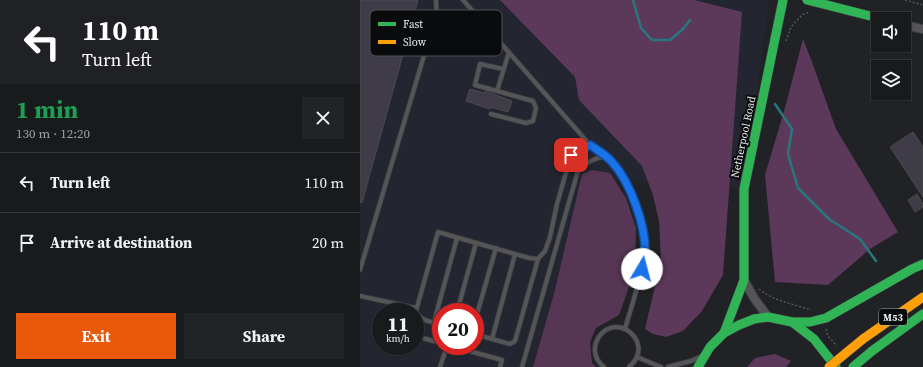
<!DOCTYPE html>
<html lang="en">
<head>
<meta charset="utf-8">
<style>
  body { margin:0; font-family:"Source Serif 4",serif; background:#212325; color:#f1f3f6; height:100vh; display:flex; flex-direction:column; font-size:15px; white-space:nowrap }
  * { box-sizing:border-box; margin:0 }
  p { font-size:13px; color:#9fa1a3 }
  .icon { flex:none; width:22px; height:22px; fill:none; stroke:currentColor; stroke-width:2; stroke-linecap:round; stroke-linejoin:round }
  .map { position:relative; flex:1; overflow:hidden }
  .sheet { display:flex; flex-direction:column; background:#181a1c; width:360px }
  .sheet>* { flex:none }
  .hud { background:#202124; color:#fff; overflow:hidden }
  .fabs { position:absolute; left:511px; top:12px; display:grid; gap:8px }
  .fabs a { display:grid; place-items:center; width:40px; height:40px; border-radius:0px; background:#181a1c; box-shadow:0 1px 3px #0004,0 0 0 1px #36383b; font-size:20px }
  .speed { position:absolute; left:12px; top:303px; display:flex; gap:8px; font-size:20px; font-weight:700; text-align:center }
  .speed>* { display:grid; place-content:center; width:52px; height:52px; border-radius:50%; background:#181a1c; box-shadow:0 1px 3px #0004,0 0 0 1px #36383b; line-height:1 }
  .speed small { font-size:10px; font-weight:400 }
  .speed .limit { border:6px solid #d22; background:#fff; color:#111 }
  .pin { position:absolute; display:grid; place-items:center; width:34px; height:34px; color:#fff; margin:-17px; border-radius:8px; box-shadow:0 2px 6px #0006 }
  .me { position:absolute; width:44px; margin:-22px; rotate:8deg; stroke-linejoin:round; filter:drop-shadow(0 0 3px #0008) }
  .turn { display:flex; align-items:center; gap:14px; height:84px; padding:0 16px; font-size:18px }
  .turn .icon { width:52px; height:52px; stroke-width:2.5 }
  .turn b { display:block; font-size:28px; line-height:34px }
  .round { display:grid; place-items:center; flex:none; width:42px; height:42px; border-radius:0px; background:#212325 }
  .headline { display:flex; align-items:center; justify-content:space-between; height:68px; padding:0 16px }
  h1 { font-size:24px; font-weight:700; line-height:30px; color:#1e9e55 }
  .cta { display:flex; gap:8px; margin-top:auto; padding:8px 16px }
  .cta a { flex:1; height:46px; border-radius:0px; background:#ea580c; color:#fff; font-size:16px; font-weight:700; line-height:46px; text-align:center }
  .cta a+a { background:#212325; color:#f1f3f6 }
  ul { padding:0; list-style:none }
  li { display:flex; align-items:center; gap:12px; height:60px; padding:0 16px; border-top:1px solid #36383b }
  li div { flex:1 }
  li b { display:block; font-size:15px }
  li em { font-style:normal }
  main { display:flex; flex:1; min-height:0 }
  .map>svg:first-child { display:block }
  .built { fill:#232630; fill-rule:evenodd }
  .green { fill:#563654 }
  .forest { fill:#5c385a }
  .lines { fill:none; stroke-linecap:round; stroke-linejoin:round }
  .stream { stroke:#287680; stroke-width:2.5 }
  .building { fill:#3f3c47; stroke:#4a4a4d }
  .lane-casing { stroke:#3b3d3f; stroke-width:5.5 }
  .street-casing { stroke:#3b3d3f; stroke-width:10 }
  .fast-casing { stroke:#3b3d3f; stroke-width:10 }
  .slow-casing { stroke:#3b3d3f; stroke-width:10 }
  .path { stroke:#565658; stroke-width:1.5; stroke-dasharray:2 2; stroke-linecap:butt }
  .lane { stroke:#555558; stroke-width:4 }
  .street { stroke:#555558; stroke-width:8 }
  .fast { stroke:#30b455; stroke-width:9 }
  .slow { stroke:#ff9f0a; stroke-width:9 }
  .fast-bridge-casing { stroke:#3b3d3f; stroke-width:10; stroke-linecap:butt }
  .slow-bridge-casing { stroke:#3b3d3f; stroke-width:10; stroke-linecap:butt }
  .fast-bridge { stroke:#30b455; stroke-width:9 }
  .slow-bridge { stroke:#ff9f0a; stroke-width:9 }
  .route-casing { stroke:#114b97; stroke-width:10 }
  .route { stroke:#1a73e8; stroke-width:7 }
  .labels { text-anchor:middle; stroke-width:4; stroke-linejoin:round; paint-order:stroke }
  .shield { fill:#0a0b0d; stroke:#a7a8ab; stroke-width:1 }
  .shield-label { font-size:10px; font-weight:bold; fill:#eaecef }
  .street-label { font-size:11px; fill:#eaecef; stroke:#0a0b0d }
  .key { fill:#0a0b0d; stroke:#4d4e51; stroke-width:1 }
  .key-label { font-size:11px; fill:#eaecef }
</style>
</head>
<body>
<main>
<section class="sheet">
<div class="hud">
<div class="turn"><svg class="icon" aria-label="left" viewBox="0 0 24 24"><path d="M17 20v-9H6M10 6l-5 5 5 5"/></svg><div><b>110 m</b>Turn left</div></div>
</div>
<div class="headline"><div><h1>1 min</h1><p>130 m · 12:20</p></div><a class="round"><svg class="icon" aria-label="close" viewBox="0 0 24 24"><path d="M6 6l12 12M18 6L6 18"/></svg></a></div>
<ul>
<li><svg class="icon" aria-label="left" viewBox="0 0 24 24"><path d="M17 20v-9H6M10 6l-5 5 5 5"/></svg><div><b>Turn left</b></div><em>110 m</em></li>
<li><svg class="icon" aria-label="arrive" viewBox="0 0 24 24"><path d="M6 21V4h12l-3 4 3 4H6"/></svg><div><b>Arrive at destination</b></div><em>20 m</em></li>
</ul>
<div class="cta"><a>Exit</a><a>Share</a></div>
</section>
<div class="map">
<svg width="563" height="367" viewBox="0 0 563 367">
  <rect width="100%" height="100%" fill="#202225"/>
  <!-- built -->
  <path class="built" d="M 0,0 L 409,0 L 384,189 L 226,178 L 174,367 L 0,367 ZM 21,312 L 55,312 L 55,346 L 21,346 ZM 81,312 L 115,312 L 115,346 L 81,346 Z"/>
  <!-- green -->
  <polygon class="green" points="232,170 250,173 266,198 276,228 275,270 259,315 236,328 230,342 232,363 236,367 173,367 195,290 222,174"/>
  <!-- forest -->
  <g class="forest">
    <polygon points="140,0 334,0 382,12 363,275 342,311 323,331 306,337 293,334 285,329 301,260 299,221 293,195 282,166 219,100 215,77"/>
    <polygon points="443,39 452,62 476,129 538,232 510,249 468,285 415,282 405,175 425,108"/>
    <polygon points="415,354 431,361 426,367 387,367 395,358"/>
  </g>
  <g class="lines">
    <!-- stream -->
    <g class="stream">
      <polyline points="273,0 281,28 292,40 310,40 323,29 330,20"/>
      <polyline points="415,104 432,129 428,154 438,188 469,219 500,239 516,261"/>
    </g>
  </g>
  <!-- building -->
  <g class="building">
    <polygon points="0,0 58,0 2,203 0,202"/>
    <polygon points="110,89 124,93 125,91 152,101 148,112 131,107 130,109 106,101"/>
    <polygon points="553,132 563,147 563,197 530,147"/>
    <polygon points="557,194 563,204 563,207 555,212 548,200"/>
  </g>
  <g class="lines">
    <defs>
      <g id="lane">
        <polyline points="103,0 230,145"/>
        <polyline points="137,91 115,85 120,64 143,69"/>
        <polyline points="131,114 166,123 173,121 176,108 173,101 137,91 149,52"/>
        <polyline points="0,270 66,49 77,21 76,0"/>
        <polyline points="0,296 56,308"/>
        <polyline points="97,312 116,243"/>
        <polyline points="115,321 136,248"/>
        <polyline points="74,322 97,238"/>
        <path d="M 81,324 C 71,322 60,321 56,311 L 78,232 L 169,258 L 178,259 L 185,251 L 190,237 L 197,204 L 211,155 L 230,145 C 237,150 246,155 252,162 C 270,181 289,231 285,258 C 284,264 282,270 280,276 C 276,294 270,311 265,329"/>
        <polyline points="115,334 150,344 155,341 178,259"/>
        <polyline points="55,336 81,343"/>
        <polyline points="132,339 155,254"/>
        <polyline points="91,346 142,360 140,367"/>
        <polyline points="277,357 301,367"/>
        <polyline points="80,367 87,346"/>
        <polyline points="162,367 219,167 235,159 245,156"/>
        <path d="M 244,367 C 222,350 244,317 267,330 C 273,334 277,339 278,345 C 280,354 276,361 269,367"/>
        <polyline points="308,367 331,361 340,357"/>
      </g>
      <g id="street">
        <polyline points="544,25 563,29"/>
        <polyline points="384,280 394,298 408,317"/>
      </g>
      <g id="fast">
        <polyline points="447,0 522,19"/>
        <polyline points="432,322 450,322 466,318 552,269 563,264"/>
        <polyline points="364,333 384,280 384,189 423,0"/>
        <polyline points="512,351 563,314"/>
        <polyline points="338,367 350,347 364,333 379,325 394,319 408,317 432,322 454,339 476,367"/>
      </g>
      <polyline id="slow" points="503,339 563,297"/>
    </defs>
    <!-- lane casing -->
    <use href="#lane" class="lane-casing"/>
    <!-- street casing -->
    <use href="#street" class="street-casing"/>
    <!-- fast casing -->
    <use href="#fast" class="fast-casing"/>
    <!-- slow casing -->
    <use href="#slow" class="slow-casing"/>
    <!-- path -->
    <g class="path">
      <polyline points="545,0 563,5"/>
      <polyline points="426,41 431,27 443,14 450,12"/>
      <path d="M 399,289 C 413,301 434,304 451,310"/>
      <polyline points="466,329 468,336 477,346"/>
    </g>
    <!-- lane -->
    <use href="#lane" class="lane"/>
    <!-- street -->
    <use href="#street" class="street"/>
    <!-- fast -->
    <use href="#fast" class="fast"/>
    <!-- slow -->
    <use href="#slow" class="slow"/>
    <defs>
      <polyline id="fast-bridge" points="493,367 512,351"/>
      <polyline id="slow-bridge" points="469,367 503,339"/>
    </defs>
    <!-- fast-bridge casing -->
    <use href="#fast-bridge" class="fast-bridge-casing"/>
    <!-- slow-bridge casing -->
    <use href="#slow-bridge" class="slow-bridge-casing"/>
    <!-- fast-bridge -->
    <use href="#fast-bridge" class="fast-bridge"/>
    <!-- slow-bridge -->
    <use href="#slow-bridge" class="slow-bridge"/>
  </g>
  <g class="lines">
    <defs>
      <path id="route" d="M 211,155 L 230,145 C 237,150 246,155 252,162 C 271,183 287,228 285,257 C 285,261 283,265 282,269"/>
    </defs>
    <!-- route casing -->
    <use href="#route" class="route-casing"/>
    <!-- route -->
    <use href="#route" class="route"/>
  </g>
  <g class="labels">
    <!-- shield labels -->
    <rect class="shield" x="519" y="309" width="28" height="16" rx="3"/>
    <g class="shield-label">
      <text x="533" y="321">M53</text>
    </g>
    <!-- street labels -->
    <g class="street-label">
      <text transform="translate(383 137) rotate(-78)" y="4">Netherpool Road</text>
    </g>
  </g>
  <!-- legend -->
  <rect x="10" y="10" width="132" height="46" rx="6" class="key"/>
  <rect x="18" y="22" width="18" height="4" fill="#30b455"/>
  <rect x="18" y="40" width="18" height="4" fill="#ff9f0a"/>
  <g class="key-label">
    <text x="43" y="28">Fast</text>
    <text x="43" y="46">Slow</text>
  </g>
</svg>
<div class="fabs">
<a><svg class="icon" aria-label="sound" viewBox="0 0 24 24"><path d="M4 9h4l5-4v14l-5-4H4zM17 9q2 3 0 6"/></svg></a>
<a><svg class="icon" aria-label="layers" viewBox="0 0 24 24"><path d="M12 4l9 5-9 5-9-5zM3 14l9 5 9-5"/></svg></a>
</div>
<div class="speed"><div>11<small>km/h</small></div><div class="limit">20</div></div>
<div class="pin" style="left:211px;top:155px;background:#d93025"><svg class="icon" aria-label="arrive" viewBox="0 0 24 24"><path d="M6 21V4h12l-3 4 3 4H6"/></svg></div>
<svg class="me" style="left:282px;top:269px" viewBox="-20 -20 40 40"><circle r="19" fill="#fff"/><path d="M0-13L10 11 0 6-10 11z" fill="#1a73e8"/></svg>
</div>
</main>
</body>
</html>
